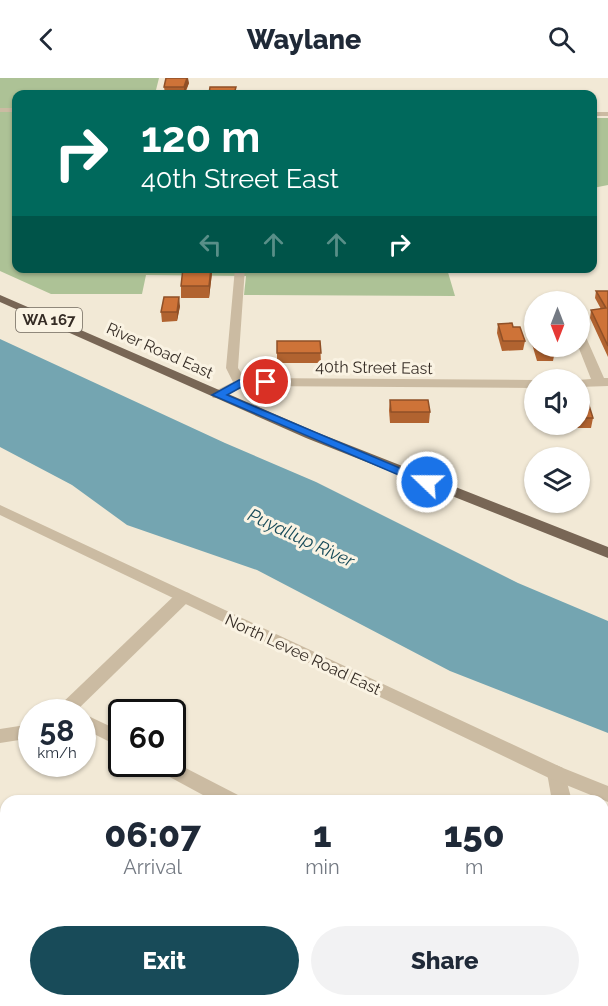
<!DOCTYPE html>
<html lang="en">
<head>
<meta charset="utf-8">
<style>
  body { margin:0; font-family:Raleway,sans-serif; background:#f2f2f3; color:#1f2937; height:100vh; display:flex; flex-direction:column; font-size:22px; white-space:nowrap }
  * { box-sizing:border-box; margin:0 }
  p { font-size:20px; color:#747a83 }
  .icon { flex:none; width:33px; height:33px; fill:none; stroke:currentColor; stroke-width:2; stroke-linecap:round; stroke-linejoin:round }
  .map { position:relative; flex:1; overflow:hidden }
  .sheet { position:absolute; left:0px; top:717px; width:609px; height:212px; display:flex; flex-direction:column; background:#fff; border-radius:18px 18px 0 0; box-shadow:0 2px 4px #0004 }
  .sheet>* { flex:none }
  .top-card { position:absolute; left:12px; top:12px; width:585px; height:183px; border-radius:12px; box-shadow:0 2px 4px #0004; background:#00695c; color:#fff; overflow:hidden }
  .needle { width:39px; rotate:180deg }
  .controls { position:absolute; left:524px; top:213px; display:grid; gap:12px }
  .controls a { display:grid; place-items:center; width:66px; height:66px; border-radius:50%; background:#fff; box-shadow:0 2px 4px #0004; font-size:30px }
  .speed { position:absolute; left:18px; top:621px; display:flex; gap:12px; font-size:30px; font-weight:700; text-align:center }
  .speed>* { display:grid; place-content:center; width:78px; height:78px; border-radius:50%; background:#fff; box-shadow:0 2px 4px #0004; line-height:1 }
  .speed small { font-size:15px; font-weight:400 }
  .speed .limit { border:3px solid #111; border-radius:9px; background:#fff; color:#111 }
  .pin { position:absolute; display:grid; place-items:center; width:51px; height:51px; color:#fff; margin:-26px; border:3px solid #fff; border-radius:50%; box-shadow:0 2px 6px #0007 }
  .me { position:absolute; width:66px; margin:-33px; rotate:292deg; stroke-linejoin:round; filter:drop-shadow(0 0 4px #0008) }
  .turn { display:flex; align-items:center; gap:21px; height:126px; padding:0 30px; font-size:27px }
  .turn .icon { width:78px; height:78px; stroke-width:2.5 }
  .turn b { display:block; font-size:42px; line-height:51px }
  .lanes { display:flex; align-items:center; height:57px; padding:0 30px; background:#0003; justify-content:center; gap:30px; direction:ltr }
  .lanes .off { opacity:.35 }
  .eta { display:flex; justify-content:space-evenly; align-items:center; height:102px; text-align:center }
  .eta b { font-size:36px; font-weight:800; line-height:42px }
  .primary-button { display:flex; gap:12px; margin-top:auto; padding:12px 30px }
  .primary-button a { flex:1; height:69px; border-radius:36px; background:#184b59; color:#fff; font-size:24px; font-weight:800; line-height:69px; text-align:center }
  .primary-button a+a { background:#f2f2f3; color:#1f2937 }
  header { display:flex; justify-content:space-between; align-items:center; height:78px; padding:0 30px; background:#fff; font-size:27px; font-weight:800 }
  .map>svg:first-child { display:block }
  .green { fill:#adc296 }
  .water { fill:#74a5b1 }
  .lines { fill:none; stroke-linecap:round; stroke-linejoin:round }
  .minor { fill:#cbbba2; fill-rule:evenodd }
  .tertiary { fill:#cbbba2; fill-rule:evenodd }
  .primary { fill:#786655; fill-rule:evenodd }
  .wall { fill:#b16330 }
  .shaded-wall { fill:#905027 }
  .building { fill:#ce7338; stroke:#905027; stroke-width:1.5 }
  .route { fill:#1a73e8; stroke:#114b97; stroke-width:1.5 }
  .labels { text-anchor:middle; stroke-width:6; stroke-linejoin:round; paint-order:stroke }
  .shield { fill:#faf3e3; stroke:#70685e; stroke-width:1.5 }
  .shield-label { font-size:15px; font-weight:bold; fill:#352c25 }
  .street-label { font-size:16px; fill:#352c25; stroke:#faf3e3 }
  .water-label { font-size:18px; font-style:italic; fill:#184b59; stroke:#faf3e3 }
</style>
</head>
<body>
<header><svg class="icon" aria-label="back" viewBox="0 0 24 24"><path d="M15 5l-7 7 7 7"/></svg>Waylane<svg class="icon" aria-label="search" viewBox="0 0 24 24"><circle cx="10" cy="10" r="6"/><path d="M15 15l6 6"/></svg></header>
<div class="map">
<svg width="608" height="928" viewBox="0 0 608 928">
  <rect width="100%" height="100%" fill="#f2e9d6"/>
  <!-- green -->
  <g class="green">
    <polygon points="0,0 159,0 155,16 16,16 16,190 447,191 455,218 244,217 246,198 146,197 142,216 51,216 0,193"/>
    <polygon points="593,40 608,40 608,107 593,110"/>
  </g>
  <!-- water -->
  <polygon class="water" points="0,261 225,365 316,404 518,505 608,543 608,655 450,593 257,492 127,447 72,407 0,369"/>
  <g class="lines">
    <!-- minor -->
    <g class="minor">
      <rect x="0" y="30" width="16" height="4"/>
      <rect x="592" y="34" width="16" height="4"/>
      <polygon points="235,190 245,190 238,290 245,300 534,302 534,310 245,308 221,320 213,320 211,317 213,314 233,304 226,290"/>
      <polygon points="579,254 585,257 604,300 608,300 608,308 579,309 578,302 591,301 578,268"/>
      <polygon points="183,514 189,515 191,519 189,523 75,634 55,634 58,629 177,515"/>
      <polygon points="82,635 122,654 122,670 82,650"/>
      <polygon points="32,646 32,660 0,665 0,651"/>
      <polygon points="172,683 238,717 241,723 214,723 155,691 153,686 172,686"/>
      <polygon points="556,687 563,690 572,723 552,723 547,695 549,690"/>
      <polygon points="0,858 6,860 6,882 0,880"/>
      <polygon points="603,897 608,899 608,928 597,928 595,922 603,922"/>
      <polygon points="65,922 93,922 95,928 67,928"/>
      <rect x="407" y="922" width="22" height="6"/>
    </g>
    <!-- tertiary -->
    <polygon class="tertiary" points="0,427 563,690 608,708 608,724 549,700 0,437"/>
    <!-- primary -->
    <polygon class="primary" points="0,217 316,354 608,469 608,480 306,360 0,224"/>
  </g>
  <!-- wall -->
  <g class="wall">
    <polygon points="189,5 185,16 165,16 164,9"/>
    <polygon points="183,190 225,190 224,195 212,195 209,220 181,220 181,208"/>
    <polygon points="596,213 608,213 608,279 590,240 591,232 601,231 595,220"/>
    <polygon points="180,228 177,243 162,244 161,234"/>
    <polygon points="498,246 513,249 525,263 523,272 502,273 497,255"/>
    <polygon points="534,256 534,268 553,268 555,273 553,283 537,283 532,266"/>
    <polygon points="320,263 321,285 277,285 277,275"/>
    <polygon points="579,321 593,340 591,350 567,350 566,346 579,346"/>
    <polygon points="390,322 430,334 429,345 390,345 389,332"/>
  </g>
  <!-- shaded-wall -->
  <g class="shaded-wall">
    <polygon points="187,0 188,0 189,5 184,16 184,9"/>
    <polygon points="211,190 212,190 212,195 209,220 209,208"/>
    <polygon points="179,219 180,228 177,243 177,234"/>
  </g>
  <!-- building -->
  <g class="building">
    <polygon points="166,0 187,0 184,9 164,9"/>
    <polygon points="210,9 236,9 234,16 209,16"/>
    <polygon points="183,190 211,190 209,208 181,208"/>
    <polygon points="596,213 608,213 608,268 591,232 606,230"/>
    <polygon points="164,219 179,219 177,234 161,234"/>
    <polygon points="512,245 513,249 520,249 525,263 503,263 498,246"/>
    <polygon points="277,263 320,263 321,275 277,275"/>
    <polygon points="537,268 553,268 555,273 539,273"/>
    <polygon points="579,321 587,321 593,340 579,340"/>
    <polygon points="390,322 428,322 430,334 391,334"/>
  </g>
  <!-- route -->
  <polygon class="route" points="266,301 269,302 269,307 245,307 227,317 433,404 431,407 422,407 212,317 239,302"/>
  <g class="labels">
    <!-- shield labels -->
    <rect class="shield" x="16" y="230" width="66" height="24" rx="4.5"/>
    <g class="shield-label">
      <text x="49" y="247">WA 167</text>
    </g>
    <!-- street labels -->
    <g class="street-label">
      <text transform="translate(160 272) rotate(24)" y="6">River Road East</text>
      <text transform="translate(374 289) rotate(1)" y="6">40th Street East</text>
      <text transform="translate(303 576) rotate(25)" y="6">North Levee Road East</text>
    </g>
    <!-- water labels -->
    <g class="water-label">
      <text transform="translate(301 460) rotate(25)" y="6">Puyallup River</text>
    </g>
  </g>
</svg>
<div class="controls">
<a><svg class="needle" viewBox="-14 -14 28 28"><path d="M0-13l5 13h-10z" fill="#e53935"/><path d="M0 13l5-13h-10z" fill="#747a83"/></svg></a>
<a><svg class="icon" aria-label="sound" viewBox="0 0 24 24"><path d="M4 9h4l5-4v14l-5-4H4zM17 9q2 3 0 6"/></svg></a>
<a><svg class="icon" aria-label="layers" viewBox="0 0 24 24"><path d="M12 4l9 5-9 5-9-5zM3 14l9 5 9-5"/></svg></a>
</div>
<div class="speed"><div>58<small>km/h</small></div><div class="limit">60</div></div>
<div class="pin" style="left:266px;top:304px;background:#d93025"><svg class="icon" aria-label="arrive" viewBox="0 0 24 24"><path d="M6 21V4h12l-3 4 3 4H6"/></svg></div>
<svg class="me" style="left:427px;top:404px" viewBox="-20 -20 40 40"><circle r="17" fill="#1a73e8" stroke="#fff" stroke-width="3"/><path d="M0-11L8 9 0 5-8 9z" fill="#fff"/></svg>
<div class="top-card">
<div class="turn"><svg class="icon" aria-label="right" viewBox="0 0 24 24"><path d="M7 20v-9h11M14 6l5 5-5 5"/></svg><div><b>120 m</b>40th Street East</div></div>
<div class="lanes"><svg class="icon off" aria-label="left" viewBox="0 0 24 24"><path d="M17 20v-9H6M10 6l-5 5 5 5"/></svg><svg class="icon off" aria-label="ahead" viewBox="0 0 24 24"><path d="M12 20V5M6 11l6-6 6 6"/></svg><svg class="icon off" aria-label="ahead" viewBox="0 0 24 24"><path d="M12 20V5M6 11l6-6 6 6"/></svg><svg class="icon" aria-label="right" viewBox="0 0 24 24"><path d="M7 20v-9h11M14 6l5 5-5 5"/></svg></div>
</div>
<section class="sheet">
<div class="eta">
<div><b>06:07</b><p>Arrival</p></div>
<div><b>1</b><p>min</p></div>
<div><b>150</b><p>m</p></div>
</div>
<div class="primary-button"><a>Exit</a><a>Share</a></div>
</section>
</div>
</body>
</html>
